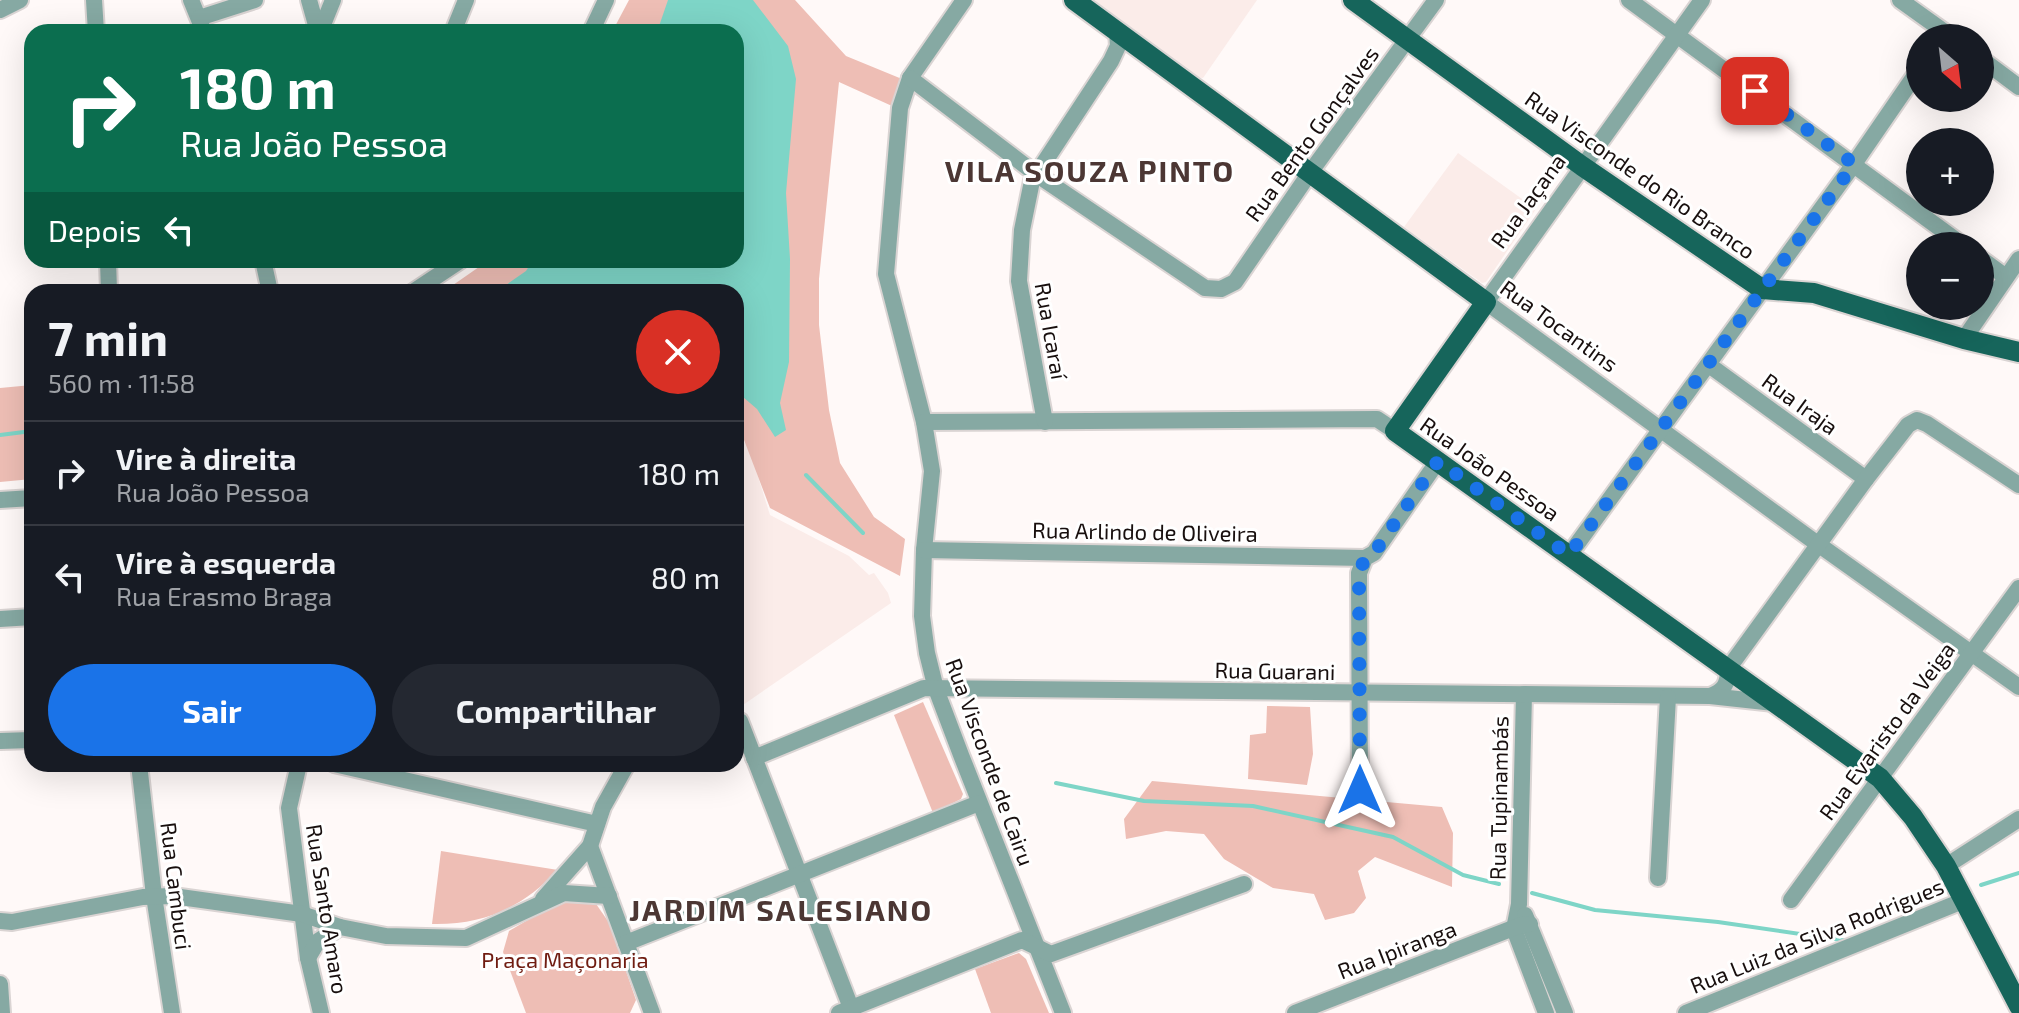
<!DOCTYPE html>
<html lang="pt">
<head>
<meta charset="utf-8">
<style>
  body { margin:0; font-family:"Exo 2",sans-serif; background:#242831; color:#f1f3f6; height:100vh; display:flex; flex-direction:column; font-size:30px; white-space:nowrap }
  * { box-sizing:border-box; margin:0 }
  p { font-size:26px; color:#9ea1a6 }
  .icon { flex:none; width:44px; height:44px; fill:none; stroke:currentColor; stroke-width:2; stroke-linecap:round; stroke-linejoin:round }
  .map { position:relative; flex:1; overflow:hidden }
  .panel { position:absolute; left:24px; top:284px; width:720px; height:488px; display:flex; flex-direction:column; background:#171b24; border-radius:24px; box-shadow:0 8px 32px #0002 }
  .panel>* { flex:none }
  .guide { position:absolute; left:24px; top:24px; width:720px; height:244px; border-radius:24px; box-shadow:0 8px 32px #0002; background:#0b6e4f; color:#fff; overflow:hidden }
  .needle { width:52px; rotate:152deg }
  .tools { position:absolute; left:1906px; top:24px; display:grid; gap:16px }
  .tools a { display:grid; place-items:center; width:88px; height:88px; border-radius:50%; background:#171b24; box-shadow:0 8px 32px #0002; font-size:40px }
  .pin { position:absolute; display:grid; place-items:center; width:68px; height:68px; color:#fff; margin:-34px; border-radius:16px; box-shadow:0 4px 12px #0006 }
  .me { position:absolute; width:88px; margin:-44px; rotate:0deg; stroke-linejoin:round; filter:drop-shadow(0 0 6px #0008) }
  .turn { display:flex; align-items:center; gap:28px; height:168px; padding:0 24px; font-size:36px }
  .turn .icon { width:104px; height:104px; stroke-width:2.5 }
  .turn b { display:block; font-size:56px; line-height:68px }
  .then { display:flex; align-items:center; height:76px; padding:0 24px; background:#0003; gap:16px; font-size:30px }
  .round { display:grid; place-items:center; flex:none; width:84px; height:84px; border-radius:42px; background:#242831 }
  .head { display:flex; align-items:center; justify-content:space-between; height:136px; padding:0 24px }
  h1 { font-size:48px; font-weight:700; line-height:60px }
  .button { display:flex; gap:16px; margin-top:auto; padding:16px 24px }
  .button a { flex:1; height:92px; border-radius:48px; background:#1a73e8; color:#fff; font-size:32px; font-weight:700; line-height:92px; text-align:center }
  .button a+a { background:#242831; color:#f1f3f6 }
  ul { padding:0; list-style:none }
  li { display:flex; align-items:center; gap:24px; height:104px; padding:0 24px; border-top:2px solid #363941 }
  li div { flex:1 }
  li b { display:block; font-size:30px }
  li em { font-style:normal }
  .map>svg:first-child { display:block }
  .built { fill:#fbece9 }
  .green { fill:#eebeb5 }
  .water { fill:#7ed5c7 }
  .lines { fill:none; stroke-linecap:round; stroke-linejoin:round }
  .stream { stroke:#7ed5c7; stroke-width:4 }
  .minor-casing { stroke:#dad4d3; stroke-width:20 }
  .major-casing { stroke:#dad4d3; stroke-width:24 }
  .minor { stroke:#86a9a3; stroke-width:16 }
  .major { stroke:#16655b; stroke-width:20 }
  .route { stroke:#1a73e8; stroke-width:14; stroke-dasharray:0 25.2 }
  .labels { text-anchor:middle; stroke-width:6; stroke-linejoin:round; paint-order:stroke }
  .street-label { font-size:22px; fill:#180f0e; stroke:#fff }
  .park-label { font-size:22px; fill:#701d12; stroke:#fff }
  .district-label { font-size:30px; font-weight:bold; letter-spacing:2px; fill:#4c3734; stroke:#fff }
</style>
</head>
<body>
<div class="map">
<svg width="2019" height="1013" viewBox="0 0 2019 1013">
  <rect width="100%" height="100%" fill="#fff9f8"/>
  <!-- built -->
  <g class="built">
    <polygon points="1088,0 1257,0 1203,78 1193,77"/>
    <polygon points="1458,153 1536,209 1486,282 1482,283 1404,227"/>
    <polygon points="736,429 750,451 770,515 849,556 869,575 874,573 888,593 891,603 740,707 736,704"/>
  </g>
  <!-- green -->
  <g class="green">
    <polygon points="629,0 795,0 846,56 902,79 892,106 839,82 819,279 819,325 829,410 840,463 874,517 905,539 900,576 770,508 736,419 736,292 443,292 489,260 736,260 736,32 612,32"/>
    <polygon points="32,385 32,479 0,482 0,388"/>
    <polygon points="923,702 963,794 961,799 933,813 894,715"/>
    <polygon points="1267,706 1310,707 1313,754 1307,785 1248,779 1250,735 1266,733"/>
    <polygon points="1152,781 1442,807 1453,833 1452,887 1375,857 1358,871 1366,898 1354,913 1325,920 1314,894 1273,888 1224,859 1204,834 1166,831 1126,839 1124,819"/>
    <path d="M 441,851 L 558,870 C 521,908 485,925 432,924 Z"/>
    <polygon points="567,901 594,901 610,924 636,1000 630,1013 526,1013 503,952 509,931 543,911"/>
    <polygon points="1019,953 1026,959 1049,1013 991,1013 975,969"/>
  </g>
  <!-- water -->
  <polygon class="water" points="668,0 753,0 788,46 796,79 786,193 790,259 789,362 780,403 786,430 775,437 757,409 736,391 736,292 496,292 526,271 533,260 736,260 736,32 657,32"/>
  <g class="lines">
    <!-- stream -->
    <g class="stream">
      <polyline points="0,435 32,431"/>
      <polyline points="806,475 863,533"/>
      <polyline points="1056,783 1144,801 1253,806 1393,837 1463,875 1499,884"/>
      <polyline points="1981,885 2019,873"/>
      <polyline points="1532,893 1595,910 1718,922 1848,941"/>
    </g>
    <defs>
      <g id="minor">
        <polyline points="94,0 96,32"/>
        <polyline points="191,0 204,32"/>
        <polyline points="309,0 318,32"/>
        <polyline points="964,0 910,78 900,108 886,274 924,422 932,471 924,550 922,616 927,653 936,689 961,755 1063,1013"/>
        <polyline points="1629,0 1964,246"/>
        <polyline points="1702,0 1486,302 1808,537 2019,687"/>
        <polyline points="1900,0 1953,38"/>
        <polyline points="0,10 20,0"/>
        <polyline points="199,18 255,0"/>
        <polyline points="320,32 333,0"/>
        <polyline points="453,32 466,0"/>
        <polyline points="591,32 606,0"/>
        <polyline points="1980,58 2019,87"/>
        <polyline points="910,78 1036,174 1205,288 1221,289 1235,282 1309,174 1436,0"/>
        <polyline points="1980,258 2006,277"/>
        <polyline points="108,260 109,292"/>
        <polyline points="263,260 270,292"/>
        <polyline points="413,292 461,260"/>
        <polyline points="1964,339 2019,259"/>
        <polyline points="1709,365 1866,479"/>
        <polyline points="924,422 1377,419 1395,431"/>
        <polyline points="1045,422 1019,281 1022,230 1032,181 1111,61 1118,46 1117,32"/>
        <polyline points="0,500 32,498"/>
        <polyline points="924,550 1365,558"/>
        <polyline points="1569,555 1854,164 1920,68"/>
        <polyline points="0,619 32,617"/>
        <polyline points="1524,694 1519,904 1514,929 1546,1013"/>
        <path d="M 1710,696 C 1724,691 1728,684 1728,669 L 1866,479 L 1908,425 L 1917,420 L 1927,424 L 2019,485"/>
        <polyline points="740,721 853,1013"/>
        <polyline points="0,741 32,740"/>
        <polyline points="754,758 924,688 1710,696 1774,703"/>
        <polyline points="139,764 154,896 172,1013"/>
        <polyline points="299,764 289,808 308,958 321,1013"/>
        <polyline points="334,764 597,824"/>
        <polyline points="1360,790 1359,573 1365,558 1374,553 1438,461"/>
        <polyline points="590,846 652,1013"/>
        <polyline points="1946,866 2019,819"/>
        <polyline points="1658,878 1668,697"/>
        <polyline points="543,899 590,846 603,807 627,764"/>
        <polyline points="1791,900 2019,588"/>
        <polyline points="1525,915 1565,1013"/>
        <polyline points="0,921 12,922 143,897 173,896 302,914 340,927 386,936 466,938 564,893 609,896"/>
        <polyline points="626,943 979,803"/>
        <polyline points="308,958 318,941 340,927"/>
        <polyline points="0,984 2,1013"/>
        <polyline points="839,1013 1022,940 1051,954 1244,884"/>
        <polyline points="1295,1013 1521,925 1530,924"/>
        <polyline points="1686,1013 1965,900"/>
      </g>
      <g id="major">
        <polyline points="1074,0 1486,302 1395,431 1880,778 1913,817 1946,866 2019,1006"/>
        <polyline points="1353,0 1582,166 1762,289 1814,293 1964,339 2019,352"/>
      </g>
    </defs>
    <!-- minor casing -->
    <use href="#minor" class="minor-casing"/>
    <!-- major casing -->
    <use href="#major" class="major-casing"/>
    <!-- minor -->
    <use href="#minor" class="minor"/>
    <!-- major -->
    <use href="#major" class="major"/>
  </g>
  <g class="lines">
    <!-- route -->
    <polyline class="route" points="1360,790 1359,573 1365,558 1374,553 1438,461 1569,555 1854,164 1755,91"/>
  </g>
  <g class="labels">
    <!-- street labels -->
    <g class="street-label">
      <text transform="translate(1312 134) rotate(-54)" y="8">Rua Bento Gonçalves</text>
      <text transform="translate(1640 175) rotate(35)" y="8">Rua Visconde do Rio Branco</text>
      <text transform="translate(1528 201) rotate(-54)" y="8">Rua Jaçana</text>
      <text transform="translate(1559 326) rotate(36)" y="8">Rua Tocantins</text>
      <text transform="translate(1051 331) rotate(80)" y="8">Rua Icaraí</text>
      <text transform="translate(1800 404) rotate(36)" y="8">Rua Iraja</text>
      <text transform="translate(1490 469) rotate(35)" y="8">Rua João Pessoa</text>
      <text transform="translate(1145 532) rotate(1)" y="8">Rua Arlindo de Oliveira</text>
      <text transform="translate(1275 671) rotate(1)" y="8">Rua Guarani</text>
      <text transform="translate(1887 731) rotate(-54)" y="8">Rua Evaristo da Veiga</text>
      <text transform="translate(990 762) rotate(70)" y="8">Rua Visconde de Cairu</text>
      <text transform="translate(1499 798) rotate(-89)" y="8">Rua Tupinambás</text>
      <text transform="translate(176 886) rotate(83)" y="8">Rua Cambuci</text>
      <text transform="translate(327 909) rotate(81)" y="8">Rua Santo Amaro</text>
      <text transform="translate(1817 936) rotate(-22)" y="8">Rua Luiz da Silva Rodrigues</text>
      <text transform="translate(1397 950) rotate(-21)" y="8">Rua Ipiranga</text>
    </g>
    <!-- park labels -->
    <g class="park-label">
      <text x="565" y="968">Praça Maçonaria</text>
    </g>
    <!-- district labels -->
    <g class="district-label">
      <text x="1090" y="182">VILA SOUZA PINTO</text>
      <text x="781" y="921">JARDIM SALESIANO</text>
    </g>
  </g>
</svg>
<div class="tools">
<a><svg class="needle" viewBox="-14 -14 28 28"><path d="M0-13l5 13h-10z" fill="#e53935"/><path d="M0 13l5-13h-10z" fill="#9ea1a6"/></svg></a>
<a>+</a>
<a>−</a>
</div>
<div class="pin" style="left:1755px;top:91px;background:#d93025"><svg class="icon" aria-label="arrive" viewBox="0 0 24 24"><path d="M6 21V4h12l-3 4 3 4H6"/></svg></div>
<svg class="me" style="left:1360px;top:790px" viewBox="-20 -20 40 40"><path d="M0-17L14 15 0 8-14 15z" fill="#1a73e8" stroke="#fff" stroke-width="4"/></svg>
<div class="guide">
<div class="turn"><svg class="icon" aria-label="right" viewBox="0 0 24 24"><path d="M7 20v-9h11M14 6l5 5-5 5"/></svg><div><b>180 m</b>Rua João Pessoa</div></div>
<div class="then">Depois<svg class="icon" aria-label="left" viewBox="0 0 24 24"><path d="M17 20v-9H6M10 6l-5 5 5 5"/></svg></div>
</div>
<section class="panel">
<div class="head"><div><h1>7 min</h1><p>560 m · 11:58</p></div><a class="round" style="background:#d93025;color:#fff"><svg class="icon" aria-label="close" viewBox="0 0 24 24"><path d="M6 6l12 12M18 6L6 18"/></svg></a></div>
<ul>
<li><svg class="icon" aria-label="right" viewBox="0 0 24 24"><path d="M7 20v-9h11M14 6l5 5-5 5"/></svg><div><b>Vire à direita</b><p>Rua João Pessoa</p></div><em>180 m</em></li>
<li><svg class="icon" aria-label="left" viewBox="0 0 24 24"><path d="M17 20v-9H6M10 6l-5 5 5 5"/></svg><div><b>Vire à esquerda</b><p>Rua Erasmo Braga</p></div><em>80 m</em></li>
</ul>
<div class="button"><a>Sair</a><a>Compartilhar</a></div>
</section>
</div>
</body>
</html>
